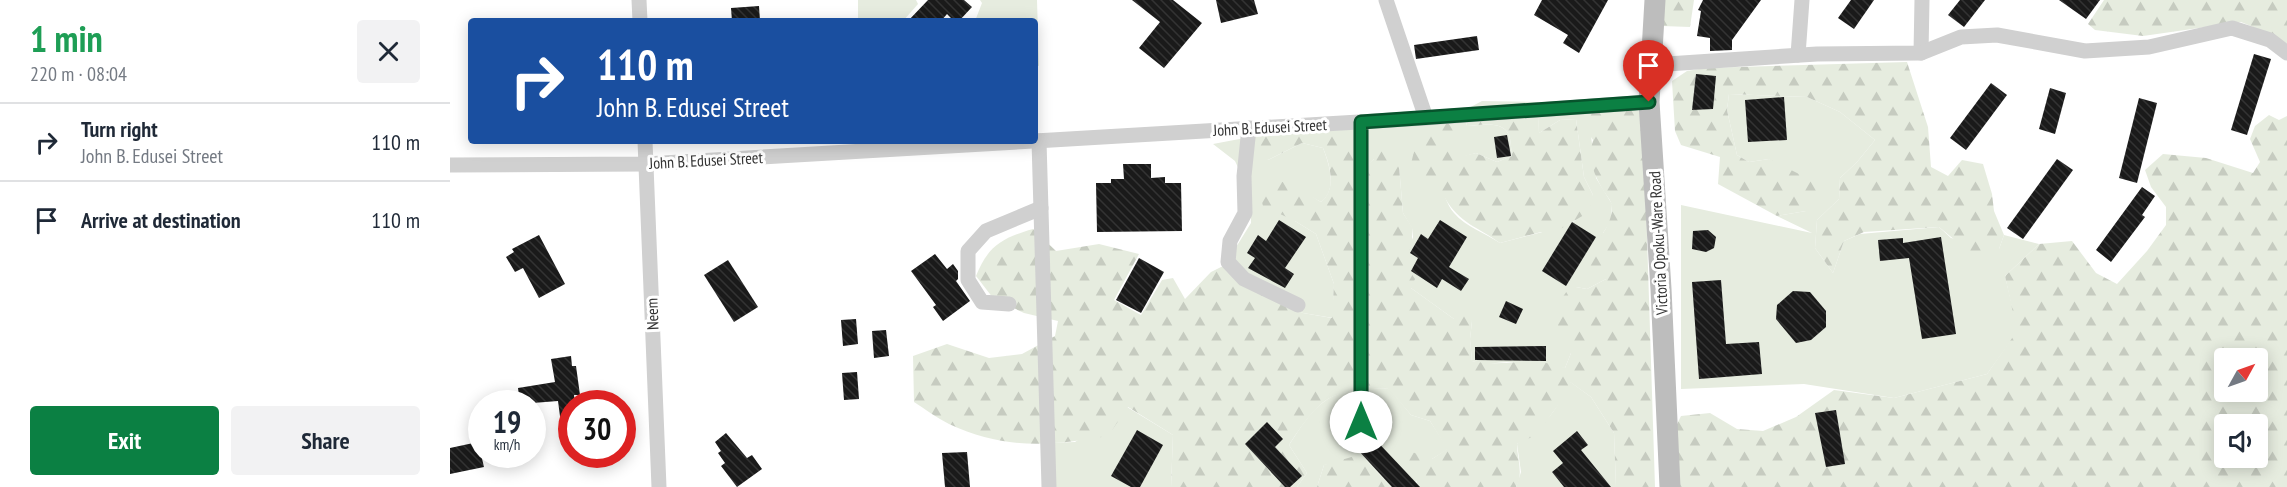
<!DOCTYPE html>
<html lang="en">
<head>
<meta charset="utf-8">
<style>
  body { margin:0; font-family:"PT Sans Narrow",sans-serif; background:#f2f2f3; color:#1f2937; height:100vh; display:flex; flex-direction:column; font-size:22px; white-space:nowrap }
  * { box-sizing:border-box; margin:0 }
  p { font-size:20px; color:#747a83 }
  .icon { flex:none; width:33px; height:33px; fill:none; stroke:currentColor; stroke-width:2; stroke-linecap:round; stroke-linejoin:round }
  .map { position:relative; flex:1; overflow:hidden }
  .panel { display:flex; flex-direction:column; background:#fff; width:450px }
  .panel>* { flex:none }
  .top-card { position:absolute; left:18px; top:18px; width:570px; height:126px; border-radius:6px; box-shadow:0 3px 15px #0003; background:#1a4fa0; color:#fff; overflow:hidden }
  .needle { width:39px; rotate:50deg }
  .buttons { position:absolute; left:1764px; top:348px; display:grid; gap:12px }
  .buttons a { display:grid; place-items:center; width:54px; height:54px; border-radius:6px; background:#fff; box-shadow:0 3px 15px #0003; font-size:30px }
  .speed { position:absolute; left:18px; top:390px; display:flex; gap:12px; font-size:30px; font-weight:700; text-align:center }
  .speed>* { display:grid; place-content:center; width:78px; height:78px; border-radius:50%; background:#fff; box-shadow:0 3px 15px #0003; line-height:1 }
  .speed small { font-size:15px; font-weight:400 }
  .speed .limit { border:9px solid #d22; background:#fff; color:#111 }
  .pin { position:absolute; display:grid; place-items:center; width:51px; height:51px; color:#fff; margin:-62px -26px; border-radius:50% 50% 50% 0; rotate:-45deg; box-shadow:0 0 6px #0007 }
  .pin .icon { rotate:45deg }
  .me { position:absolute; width:66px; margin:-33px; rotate:0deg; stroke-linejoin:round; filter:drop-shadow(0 0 4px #0008) }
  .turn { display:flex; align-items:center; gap:21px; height:126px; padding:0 30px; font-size:27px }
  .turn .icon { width:78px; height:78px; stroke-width:2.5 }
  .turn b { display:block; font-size:42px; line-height:51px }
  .round { display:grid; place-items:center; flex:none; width:63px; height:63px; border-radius:6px; background:#f2f2f3 }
  .headline { display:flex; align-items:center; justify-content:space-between; height:102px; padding:0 30px }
  h1 { font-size:36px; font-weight:800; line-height:45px; color:#1e9e55 }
  .action { display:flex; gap:12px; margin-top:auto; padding:12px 30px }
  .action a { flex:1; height:69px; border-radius:6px; background:#0b8043; color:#fff; font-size:24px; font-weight:800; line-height:69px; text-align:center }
  .action a+a { background:#f2f2f3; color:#1f2937 }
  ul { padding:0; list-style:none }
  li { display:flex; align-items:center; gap:18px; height:78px; padding:0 30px; border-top:2px solid #e0e1e3 }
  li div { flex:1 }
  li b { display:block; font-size:22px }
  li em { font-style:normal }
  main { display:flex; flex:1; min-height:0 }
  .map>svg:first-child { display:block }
  .green { fill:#e6ecdf }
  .forest { fill:url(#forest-firs); fill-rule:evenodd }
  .building { fill:url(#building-back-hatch) }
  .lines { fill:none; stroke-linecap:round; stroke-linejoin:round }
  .street { stroke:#d0d0d0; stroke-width:15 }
  .secondary { stroke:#bdbdbd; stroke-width:21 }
  .route-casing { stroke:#07532c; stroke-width:15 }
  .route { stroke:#0b8043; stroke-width:10 }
  .labels { text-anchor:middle; stroke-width:6; stroke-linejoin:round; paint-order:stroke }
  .street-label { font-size:16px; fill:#333; stroke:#fff }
</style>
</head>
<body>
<main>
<section class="panel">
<div class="headline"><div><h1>1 min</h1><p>220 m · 08:04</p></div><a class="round"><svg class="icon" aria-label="close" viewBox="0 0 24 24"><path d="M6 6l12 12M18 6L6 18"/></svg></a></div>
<ul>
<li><svg class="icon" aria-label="right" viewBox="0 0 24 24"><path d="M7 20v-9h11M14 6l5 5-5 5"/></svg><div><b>Turn right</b><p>John B. Edusei Street</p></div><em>110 m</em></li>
<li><svg class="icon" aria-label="arrive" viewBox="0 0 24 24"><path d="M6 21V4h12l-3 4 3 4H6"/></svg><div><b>Arrive at destination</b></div><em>110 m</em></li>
</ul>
<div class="action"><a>Exit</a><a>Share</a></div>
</section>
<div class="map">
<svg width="1837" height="487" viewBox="0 0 1837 487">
  <defs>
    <pattern id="forest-firs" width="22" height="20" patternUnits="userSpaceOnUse" patternTransform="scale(1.5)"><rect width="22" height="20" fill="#e6ecdf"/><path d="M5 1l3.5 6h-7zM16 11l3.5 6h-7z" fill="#c6cbc0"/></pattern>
    <pattern id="building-back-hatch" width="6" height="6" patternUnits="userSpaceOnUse" patternTransform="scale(1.5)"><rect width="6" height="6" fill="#1a1a1a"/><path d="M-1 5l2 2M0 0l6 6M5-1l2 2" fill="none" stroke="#333"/></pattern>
  </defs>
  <rect width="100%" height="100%" fill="#fff"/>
  <!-- green -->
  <g class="green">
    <polygon points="408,0 466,0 468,4 453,21 408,21"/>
    <polygon points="530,0 587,0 589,66 585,65 585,21 525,21 532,3"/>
    <polygon points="1279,94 1357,97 1390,112 1425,140 1407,162 1390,178 1389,199 1367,220 1365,248 1383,273 1394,241 1410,234 1489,227 1501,238 1549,249 1554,235 1589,244 1555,276 1568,331 1537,374 1444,398 1354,384 1231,389 1231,205 1362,233 1327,216 1356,211 1319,159 1299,162 1287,155 1277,110"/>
    <path d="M 1138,110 L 1146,178 L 1162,204 L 1161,221 L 1153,233 L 1156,279 L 1137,289 L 1126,287 L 1121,353 L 1115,368 L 1057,362 L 1034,364 L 1022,361 L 1020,339 L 1022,321 L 1004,319 L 961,288 L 957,254 L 963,237 L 962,228 L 953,213 L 949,166 L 924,159 L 918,166 L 889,130 L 977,124 C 982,146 990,198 1004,213 C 1016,227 1035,233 1050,243 L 1112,227 L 1125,221 L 1143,195 L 1134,177 L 1126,119 L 1110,120 L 1089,133 L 1088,114 Z"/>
    <path d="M 1016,120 L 1017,126 C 1029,125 1053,120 1059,135 C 1061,141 1061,149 1062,156 L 1047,162 L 1026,153 L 1008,158 L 1001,148 L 994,121 Z"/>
    <path d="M 800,137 L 818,160 L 852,143 L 873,148 C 880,166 887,190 871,202 L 862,197 L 845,221 L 866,234 L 884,284 L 883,318 L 853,313 L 804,289 L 775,265 L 801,223 L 800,193 L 785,161 L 763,144 Z"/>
    <path d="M 1119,381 L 1141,397 L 1164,433 L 1166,487 L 1066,487 L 1071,472 L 1067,444 C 1096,422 1105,416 1119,381 Z"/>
    <path d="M 939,388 L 961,415 L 980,421 L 998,449 L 982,459 L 962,487 L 941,487 L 916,460 L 874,465 L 867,487 L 847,487 L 857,473 L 839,445 C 849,430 860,411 875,401 C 890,389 921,389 939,388 Z"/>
    <polygon points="677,407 723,435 721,487 603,487 601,443 625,442"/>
  </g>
  <!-- forest -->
  <g class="forest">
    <polygon points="1215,0 1244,0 1240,27 1212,26"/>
    <polygon points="1654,0 1837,0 1837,44 1825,36 1791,22 1693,36 1645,30 1638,24"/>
    <polygon points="1457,62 1478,127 1481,167 1498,176 1512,160 1533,164 1542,194 1544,211 1554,235 1549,249 1523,255 1489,227 1414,232 1394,241 1383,273 1365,248 1367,220 1389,199 1390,178 1407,162 1425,140 1390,112 1357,97 1279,94 1277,110 1287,155 1299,162 1319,159 1369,184 1371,202 1356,211 1327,216 1268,184 1270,157 1231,145 1225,131 1222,81 1237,71 1255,68"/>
    <path d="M 1032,101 L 1088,102 L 1089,133 L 1110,120 L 1126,119 L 1134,177 L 1143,195 L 1139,212 L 1102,234 L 1091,232 L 1050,243 C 1028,227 1009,223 995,198 L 971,190 L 960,168 L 966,143 L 977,124 L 994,121 L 1011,132 L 1002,148 L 1008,157 L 1026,153 L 1047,162 L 1062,156 C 1061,149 1061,141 1059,135 C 1053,120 1029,125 1017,126 L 1015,110 Z"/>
    <path d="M 1138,110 L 1193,111 L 1205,487 L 1166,487 L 1164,433 L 1141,397 L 1120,382 L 1112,400 L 1086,435 L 1067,444 C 1067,459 1074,474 1066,487 L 962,487 L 967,482 L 953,466 L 962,452 L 982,459 L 997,449 L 980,421 L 961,415 L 938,388 C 920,389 890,390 875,401 C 862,410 848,431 839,445 L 857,473 L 847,487 L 721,487 L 723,435 L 678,407 L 658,436 C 600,446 555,450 499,424 C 487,418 475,409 464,402 L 463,356 L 497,344 L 539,358 L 572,354 L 605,336 L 608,321 L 574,313 L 543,298 L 526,276 C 538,246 552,238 583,229 L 606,251 L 649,244 L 689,254 L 664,300 L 691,315 L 712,280 L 723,278 L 735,299 L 761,272 L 775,265 L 804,289 L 853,313 L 882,318 L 884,284 L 866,234 L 845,221 L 813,206 L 808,187 C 846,176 841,184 871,202 C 887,189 880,165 873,148 L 852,143 L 818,160 L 801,155 L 800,137 L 889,130 L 905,134 L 917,166 L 924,159 L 928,149 L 942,153 L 949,166 L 953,213 L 962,227 L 962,244 L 958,253 L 964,259 L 959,270 L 965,279 L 961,288 L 1004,319 L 1012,311 L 1022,321 L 1020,339 L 1022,361 C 1053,368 1085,355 1115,368 L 1121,353 L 1105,319 L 1107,305 L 1117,291 L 1126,287 L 1137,289 L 1156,279 L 1137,267 C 1140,244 1163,229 1162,206 C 1161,200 1156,195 1153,190 C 1143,173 1138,159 1143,140 L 1134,127 Z"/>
    <path d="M 1819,115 L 1829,120 L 1837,116 L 1837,487 L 1224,487 L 1222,434 L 1231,416 L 1260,413 L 1287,429 L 1313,431 L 1346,417 L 1384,390 L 1444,398 L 1537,374 L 1567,331 L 1555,276 L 1589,244 L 1622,241 L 1646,273 L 1667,284 L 1697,251 L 1716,225 L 1716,207 L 1701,187 L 1695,170 L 1713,154 L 1756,158 L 1803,173 L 1810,162 L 1800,139 L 1805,126 ZM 1774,358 L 1808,358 L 1808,392 L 1774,392 ZM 1774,424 L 1808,424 L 1808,458 L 1774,458 Z"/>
    <polygon points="905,456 916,460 941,487 867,487 874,465"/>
  </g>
  <!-- building -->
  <g class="building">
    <polygon points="478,0 514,0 522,7 509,21 504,21 497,14 491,21 458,21"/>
    <polygon points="682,0 723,0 752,23 714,68 689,48 710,22"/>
    <polygon points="766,0 804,0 808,14 771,23"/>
    <polygon points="1092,0 1158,0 1129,53 1113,43 1118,35 1084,15"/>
    <polygon points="1253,0 1311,0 1282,40 1282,50 1260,51 1260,38 1247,36 1251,11 1248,10"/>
    <polygon points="1401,0 1424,0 1404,29 1388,18"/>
    <polygon points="1510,0 1535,0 1514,27 1498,15"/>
    <polygon points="1609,0 1650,0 1636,19"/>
    <polygon points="309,6 310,21 282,21 281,8"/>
    <polygon points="1027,36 1029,50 966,59 964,45"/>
    <polygon points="1804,54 1821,59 1797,135 1781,130"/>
    <polygon points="1246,74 1266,76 1263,109 1242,110"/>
    <polygon points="1541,83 1557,95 1516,150 1500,138"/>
    <polygon points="1600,88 1616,93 1605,134 1589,129"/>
    <polygon points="1334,97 1337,140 1298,142 1295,100"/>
    <polygon points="1689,98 1707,103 1687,183 1669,178"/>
    <polygon points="1057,135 1061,156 1047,158 1044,137"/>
    <polygon points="1607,159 1623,170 1573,239 1557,228"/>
    <polygon points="673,164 701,164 701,178 715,177 715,183 731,183 732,231 647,232 646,183 661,183 661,179 674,179"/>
    <polygon points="1692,187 1705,196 1692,215 1695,217 1661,262 1646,250"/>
    <polygon points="829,220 856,237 835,268 844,274 835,288 798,268 805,258 797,253 808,235 816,241"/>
    <polygon points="990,220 1017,237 999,267 1019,279 1011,291 992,279 987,288 961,271 968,258 960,253 971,234 978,239"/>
    <polygon points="1122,222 1146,237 1116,286 1092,271"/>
    <polygon points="1258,230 1266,237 1264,248 1256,252 1242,249 1243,231"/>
    <polygon points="89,235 115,284 89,298 73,268 65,272 56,257 64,252 62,249"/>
    <polygon points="1491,237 1506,334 1472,339 1459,258 1430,261 1428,240 1453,238 1453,243"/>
    <polygon points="485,254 497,269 503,264 508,271 508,279 506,281 520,301 493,321 483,307 486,305 461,271"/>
    <polygon points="689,258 714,272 691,313 666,300"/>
    <polygon points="278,260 308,307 284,322 254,275"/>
    <polygon points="1271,280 1276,344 1309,342 1312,374 1249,379 1242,282"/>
    <polygon points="1343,291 1360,292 1376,311 1376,327 1361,340 1346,343 1326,319 1327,305"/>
    <polygon points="1056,301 1073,309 1066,324 1049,317"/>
    <polygon points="406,319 408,344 393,346 391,320"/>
    <polygon points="436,330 439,356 424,358 422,331"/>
    <polygon points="1096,346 1096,361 1025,360 1025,347"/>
    <polygon points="121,356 122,366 126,366 130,395 124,395 125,404 122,404 122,438 113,439 108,401 70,404 68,388 105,382 101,359"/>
    <polygon points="407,372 409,399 394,400 392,373"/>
    <polygon points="1386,410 1395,464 1376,467 1365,413"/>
    <polygon points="817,422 833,439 825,447 852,476 840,487 835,487 795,444"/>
    <polygon points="687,430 713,445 690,487 681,487 661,476"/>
    <polygon points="1127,431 1138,445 1131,450 1161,487 1114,487 1102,472 1113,463 1103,451"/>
    <polygon points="276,433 297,458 302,455 312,469 287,487 271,466 275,463 268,453 271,451 265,442"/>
    <polygon points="922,436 970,487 942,487 908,450"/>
    <polygon points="28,442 34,467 0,474 0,448"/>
    <polygon points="517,452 520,487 495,487 492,453"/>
  </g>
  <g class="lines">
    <!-- street -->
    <g class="street">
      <polyline points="189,0 190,21"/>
      <polyline points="936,0 976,118"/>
      <polyline points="1471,53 1472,0"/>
      <polyline points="1348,55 1352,0"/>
      <polyline points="1202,65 1367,54 1471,53 1511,37 1547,35 1635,51 1699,47 1782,28 1820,40 1837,53"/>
      <polyline points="911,122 911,422"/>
      <polyline points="799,128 794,176 795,213 780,241 778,262 794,279 848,305"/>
      <polyline points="195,141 209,487"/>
      <polyline points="585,141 976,118 1199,102"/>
      <polyline points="589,141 599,487"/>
      <polyline points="0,165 196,164 583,141"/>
      <polyline points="559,304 532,302 518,280 518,251 536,231 591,208"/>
    </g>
    <!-- secondary -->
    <polyline class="secondary" points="1205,0 1199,102 1211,289 1220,487"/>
  </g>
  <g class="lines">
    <defs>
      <polyline id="route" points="911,422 911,122 1199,102"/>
    </defs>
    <!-- route casing -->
    <use href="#route" class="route-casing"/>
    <!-- route -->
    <use href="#route" class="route"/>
  </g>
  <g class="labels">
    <!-- street labels -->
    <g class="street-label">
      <text transform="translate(820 127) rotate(-3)" y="6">John B. Edusei Street</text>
      <text transform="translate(256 160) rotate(-3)" y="6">John B. Edusei Street</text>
      <text transform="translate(1208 243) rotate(-93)" y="6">Victoria Opoku-Ware Road</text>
      <text transform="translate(202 314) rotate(-92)" y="6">Neem</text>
    </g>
  </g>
</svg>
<div class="buttons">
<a><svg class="needle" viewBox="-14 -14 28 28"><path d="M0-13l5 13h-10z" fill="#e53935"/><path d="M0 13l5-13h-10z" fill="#747a83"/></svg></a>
<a><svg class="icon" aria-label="sound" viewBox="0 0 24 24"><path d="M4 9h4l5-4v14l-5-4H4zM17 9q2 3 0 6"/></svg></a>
</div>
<div class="speed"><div>19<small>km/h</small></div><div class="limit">30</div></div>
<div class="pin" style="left:1199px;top:102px;background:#d93025"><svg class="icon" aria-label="arrive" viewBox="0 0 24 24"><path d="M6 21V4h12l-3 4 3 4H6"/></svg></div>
<svg class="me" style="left:911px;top:422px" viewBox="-20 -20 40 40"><circle r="19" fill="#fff"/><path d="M0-13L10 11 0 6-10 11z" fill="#0b8043"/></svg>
<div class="top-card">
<div class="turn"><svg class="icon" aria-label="right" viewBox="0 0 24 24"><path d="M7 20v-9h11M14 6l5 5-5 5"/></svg><div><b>110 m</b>John B. Edusei Street</div></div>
</div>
</div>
</main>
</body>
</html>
